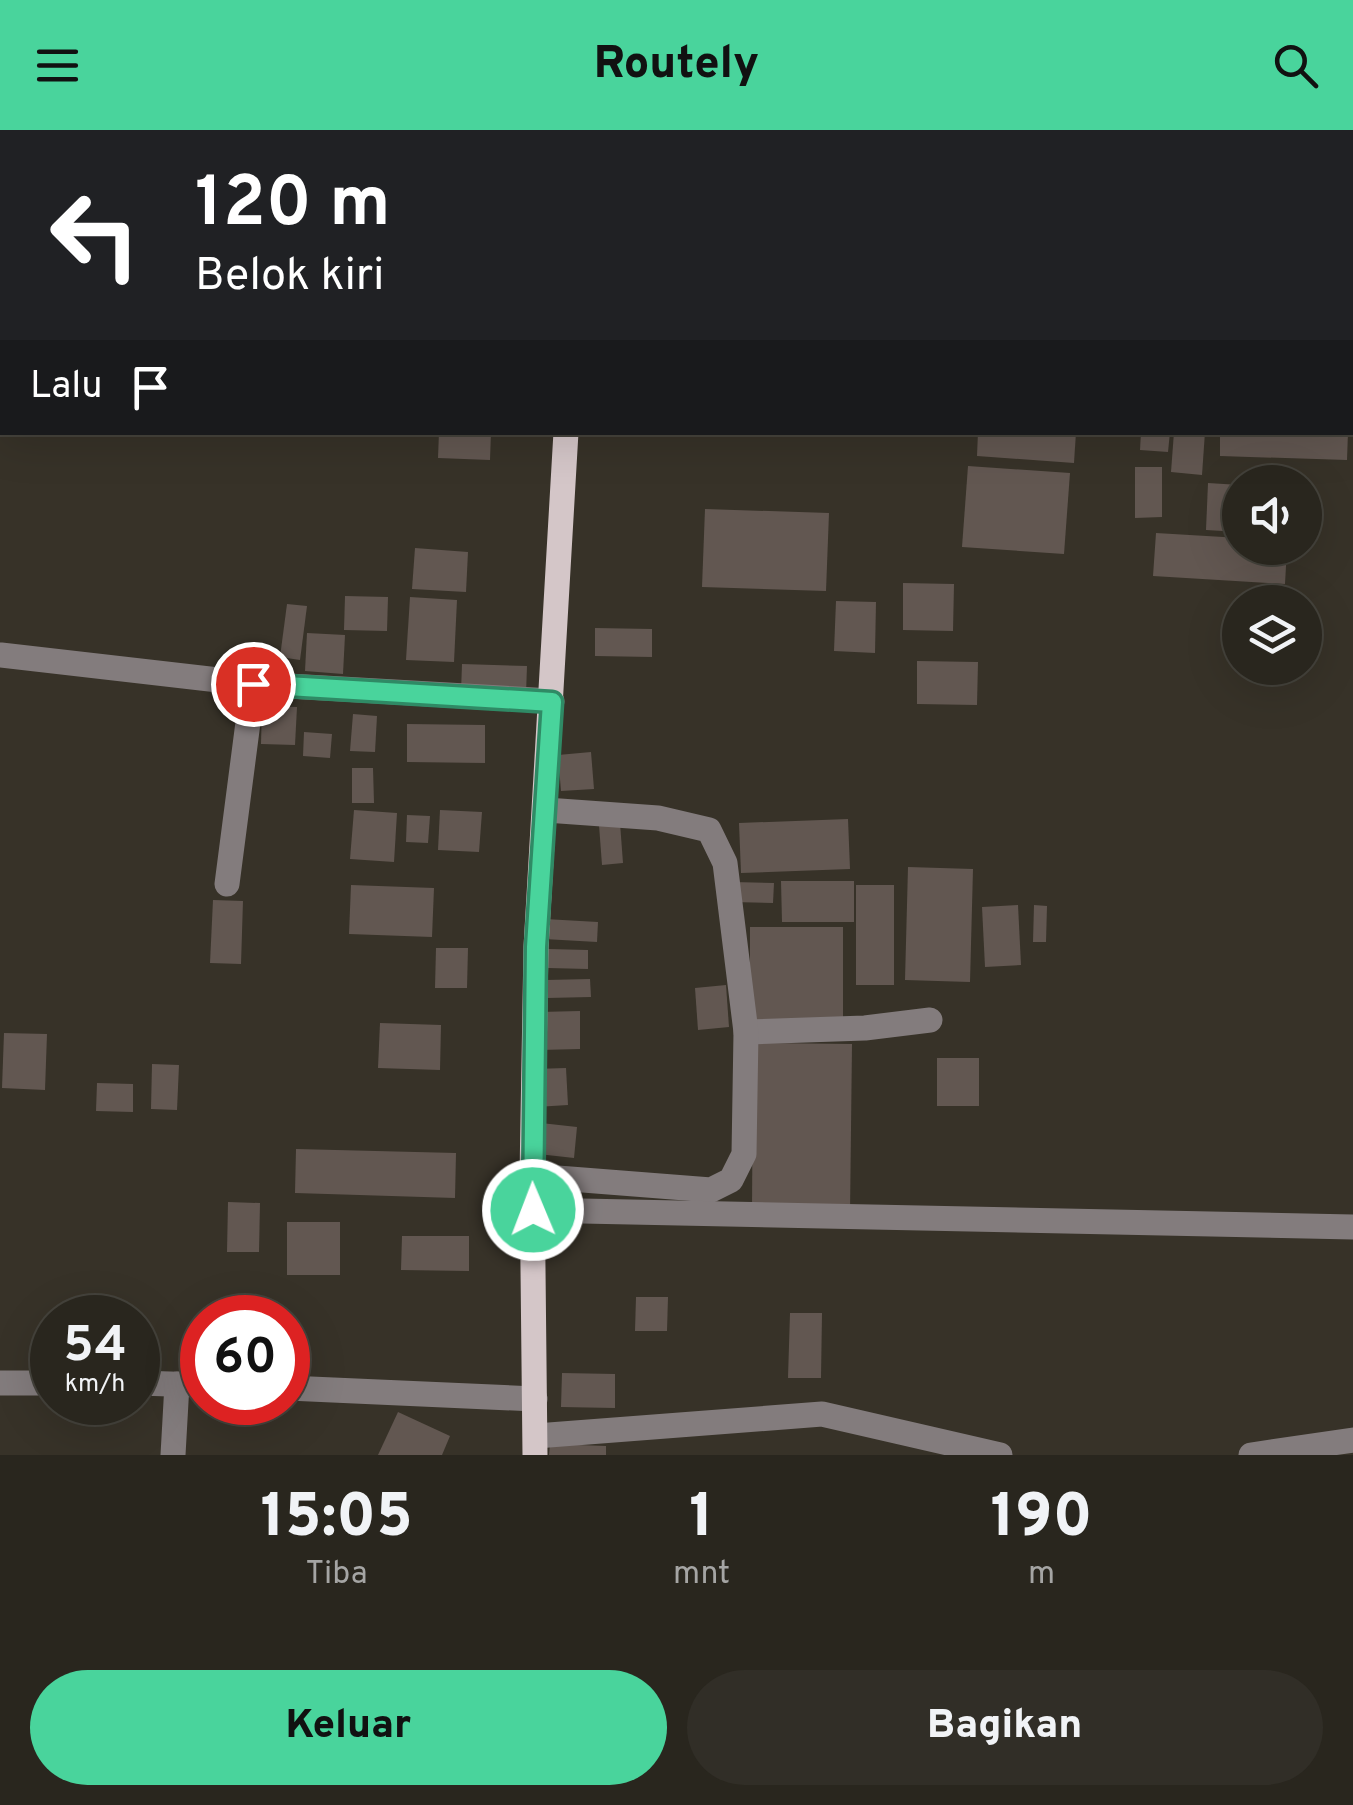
<!DOCTYPE html>
<html lang="id">
<head>
<meta charset="utf-8">
<style>
  body { margin:0; font-family:Overpass,sans-serif; background:#312e27; color:#f1f3f6; height:100vh; display:flex; flex-direction:column; font-size:38px; white-space:nowrap }
  * { box-sizing:border-box; margin:0 }
  p { font-size:32px; color:#a5a5a4 }
  .icon { flex:none; width:55px; height:55px; fill:none; stroke:currentColor; stroke-width:2; stroke-linecap:round; stroke-linejoin:round }
  .map { position:relative; height:1325px; overflow:hidden }
  .sheet { display:flex; flex-direction:column; background:#29261e; flex:1 }
  .sheet>* { flex:none }
  .guide { position:absolute; left:0px; top:0px; width:1355px; height:305px; box-shadow:0 10px 40px #0002,0 0 0 2px #45433c; background:#202124; color:#fff; overflow:hidden }
  .tools { position:absolute; left:1222px; top:335px; display:grid; gap:20px }
  .tools a { display:grid; place-items:center; width:100px; height:100px; border-radius:50%; background:#29261e; box-shadow:0 10px 40px #0002,0 0 0 2px #45433c; font-size:50px }
  .speed { position:absolute; left:30px; top:1165px; display:flex; gap:20px; font-size:50px; font-weight:700; text-align:center }
  .speed>* { display:grid; place-content:center; width:130px; height:130px; border-radius:50%; background:#29261e; box-shadow:0 10px 40px #0002,0 0 0 2px #45433c; line-height:1 }
  .speed small { font-size:25px; font-weight:400 }
  .speed .limit { border:15px solid #d22; background:#fff; color:#111 }
  .pin { position:absolute; display:grid; place-items:center; width:85px; height:85px; color:#fff; margin:-42px; border:5px solid #fff; border-radius:50%; box-shadow:0 2px 10px #0007 }
  .me { position:absolute; width:110px; margin:-55px; rotate:359deg; stroke-linejoin:round; filter:drop-shadow(0 0 8px #0008) }
  .turn { display:flex; align-items:center; gap:35px; height:210px; padding:0 30px; font-size:45px }
  .turn .icon { width:130px; height:130px; stroke-width:2.5 }
  .turn b { display:block; font-size:70px; line-height:85px }
  .then { display:flex; align-items:center; height:95px; padding:0 30px; background:#0003; gap:20px; font-size:38px }
  .eta { display:flex; justify-content:space-evenly; align-items:center; height:170px; text-align:center }
  .eta b { font-size:60px; font-weight:800; line-height:70px }
  .primary-button { display:flex; gap:20px; margin-top:auto; padding:20px 30px }
  .primary-button a { flex:1; height:115px; border-radius:60px; background:#49d49c; color:#111; font-size:40px; font-weight:800; line-height:115px; text-align:center }
  .primary-button a+a { background:#312e27; color:#f1f3f6 }
  header { display:flex; justify-content:space-between; align-items:center; height:130px; padding:0 30px; background:#49d49c; color:#111; font-size:45px; font-weight:800 }
  .map>svg:first-child { display:block }
  .building { fill:#625751 }
  .lines { fill:none; stroke-linecap:round; stroke-linejoin:round }
  .minor { stroke:#837c7d; stroke-width:25 }
  .major { stroke:#d4c6c8; stroke-width:25 }
  .route-casing { stroke:#2f8a65; stroke-width:25 }
  .route { stroke:#49d49c; stroke-width:18 }
</style>
</head>
<body>
<header><svg class="icon" aria-label="menu" viewBox="0 0 24 24"><path d="M4 6h16M4 12h16M4 18h16"/></svg>Routely<svg class="icon" aria-label="search" viewBox="0 0 24 24"><circle cx="10" cy="10" r="6"/><path d="M15 15l6 6"/></svg></header>
<div class="map">
<svg width="1353" height="1325" viewBox="0 0 1353 1325">
  <rect width="100%" height="100%" fill="#373228"/>
  <!-- building -->
  <g class="building">
    <polygon points="439,302 491,302 490,330 438,328"/>
    <polygon points="978,302 1076,302 1074,333 977,326"/>
    <polygon points="1141,302 1170,302 1168,322 1140,320"/>
    <polygon points="1174,302 1205,302 1202,345 1171,342"/>
    <polygon points="1220,302 1348,302 1347,330 1220,326"/>
    <polygon points="968,336 1070,343 1064,424 962,417"/>
    <polygon points="1135,337 1162,337 1162,387 1135,388"/>
    <polygon points="1208,353 1240,355 1240,402 1206,400"/>
    <polygon points="705,379 829,383 826,461 702,457"/>
    <polygon points="1156,403 1240,408 1240,418 1287,418 1285,454 1153,446"/>
    <polygon points="415,418 468,422 466,462 412,459"/>
    <polygon points="903,453 954,454 953,501 903,500"/>
    <polygon points="345,466 388,467 387,501 344,500"/>
    <polygon points="410,467 457,470 454,532 406,530"/>
    <polygon points="836,471 876,472 875,523 834,521"/>
    <polygon points="287,474 307,476 300,530 280,527"/>
    <polygon points="595,498 652,499 652,527 595,526"/>
    <polygon points="307,503 345,505 343,544 305,541"/>
    <polygon points="917,531 978,532 977,575 917,574"/>
    <polygon points="462,534 527,536 526,564 461,562"/>
    <polygon points="262,576 297,577 295,615 261,614"/>
    <polygon points="353,584 377,586 375,622 350,621"/>
    <polygon points="407,594 485,595 485,633 407,632"/>
    <polygon points="304,602 332,604 330,628 303,626"/>
    <polygon points="591,622 594,659 561,661 558,625"/>
    <polygon points="352,638 373,638 374,673 352,673"/>
    <polygon points="354,680 397,683 394,732 350,729"/>
    <polygon points="440,680 482,682 479,722 438,720"/>
    <polygon points="407,685 430,686 428,713 406,712"/>
    <polygon points="848,689 850,739 741,743 739,693"/>
    <polygon points="620,693 623,733 602,735 599,695"/>
    <polygon points="908,737 973,739 970,852 905,850"/>
    <polygon points="781,751 854,751 854,792 782,792"/>
    <polygon points="733,752 774,753 773,773 732,772"/>
    <polygon points="351,755 434,758 432,807 349,804"/>
    <rect x="856" y="755" width="38" height="100"/>
    <polygon points="213,770 243,771 241,834 210,833"/>
    <polygon points="1018,775 1021,835 985,837 982,777"/>
    <polygon points="1034,775 1047,776 1046,812 1033,812"/>
    <polygon points="545,789 598,792 597,812 544,809"/>
    <rect x="750" y="797" width="93" height="98"/>
    <polygon points="436,818 468,818 467,858 435,858"/>
    <polygon points="548,819 588,820 588,839 548,838"/>
    <polygon points="590,849 591,867 547,868 546,850"/>
    <polygon points="726,855 729,897 698,900 695,858"/>
    <polygon points="580,881 580,919 540,920 539,882"/>
    <polygon points="380,893 441,895 440,940 378,938"/>
    <polygon points="4,903 47,904 45,960 2,958"/>
    <polygon points="753,913 852,914 850,1083 752,1082"/>
    <rect x="937" y="928" width="42" height="48"/>
    <polygon points="152,934 179,935 177,980 151,979"/>
    <polygon points="566,938 568,975 536,977 534,939"/>
    <polygon points="97,953 133,954 133,982 96,981"/>
    <polygon points="541,993 577,997 574,1028 538,1024"/>
    <polygon points="296,1019 456,1023 455,1068 295,1063"/>
    <polygon points="228,1072 260,1073 259,1122 227,1122"/>
    <rect x="287" y="1092" width="53" height="53"/>
    <polygon points="402,1106 469,1106 469,1141 401,1140"/>
    <polygon points="636,1167 668,1167 667,1201 635,1201"/>
    <polygon points="790,1183 822,1183 821,1248 788,1248"/>
    <polygon points="562,1243 615,1244 615,1278 561,1277"/>
    <polygon points="398,1282 450,1306 442,1325 378,1325"/>
    <polygon points="550,1314 606,1316 606,1325 549,1325"/>
  </g>
  <g class="lines">
    <!-- minor -->
    <g class="minor">
      <polyline points="1,525 253,554 552,571"/>
      <polyline points="227,754 253,554"/>
      <polyline points="746,902 865,898 930,890"/>
      <polyline points="532,1046 711,1060 731,1050 744,1024 746,902 725,733 709,700 658,688 546,680"/>
      <polyline points="533,1080 1353,1097"/>
      <polyline points="0,1253 52,1253"/>
      <polyline points="138,1253 202,1255"/>
      <polyline points="288,1258 535,1269"/>
      <polyline points="536,1306 822,1284 1000,1325"/>
      <polyline points="173,1325 177,1254"/>
      <polyline points="1251,1325 1353,1310"/>
    </g>
    <!-- major -->
    <g class="major">
      <polyline points="569,0 569,2"/>
      <polyline points="535,1325 532,1046 536,817 566,302"/>
    </g>
  </g>
  <g class="lines">
    <defs>
      <polyline id="route" points="253,554 552,572 536,817 533,1080"/>
    </defs>
    <!-- route casing -->
    <use href="#route" class="route-casing"/>
    <!-- route -->
    <use href="#route" class="route"/>
  </g>
</svg>
<div class="tools">
<a><svg class="icon" aria-label="sound" viewBox="0 0 24 24"><path d="M4 9h4l5-4v14l-5-4H4zM17 9q2 3 0 6"/></svg></a>
<a><svg class="icon" aria-label="layers" viewBox="0 0 24 24"><path d="M12 4l9 5-9 5-9-5zM3 14l9 5 9-5"/></svg></a>
</div>
<div class="speed"><div>54<small>km/h</small></div><div class="limit">60</div></div>
<div class="pin" style="left:253px;top:554px;background:#d93025"><svg class="icon" aria-label="arrive" viewBox="0 0 24 24"><path d="M6 21V4h12l-3 4 3 4H6"/></svg></div>
<svg class="me" style="left:533px;top:1080px" viewBox="-20 -20 40 40"><circle r="17" fill="#49d49c" stroke="#fff" stroke-width="3"/><path d="M0-11L8 9 0 5-8 9z" fill="#fff"/></svg>
<div class="guide">
<div class="turn"><svg class="icon" aria-label="left" viewBox="0 0 24 24"><path d="M17 20v-9H6M10 6l-5 5 5 5"/></svg><div><b>120 m</b>Belok kiri</div></div>
<div class="then">Lalu<svg class="icon" aria-label="arrive" viewBox="0 0 24 24"><path d="M6 21V4h12l-3 4 3 4H6"/></svg></div>
</div>
</div>
<section class="sheet">
<div class="eta">
<div><b>15:05</b><p>Tiba</p></div>
<div><b>1</b><p>mnt</p></div>
<div><b>190</b><p>m</p></div>
</div>
<div class="primary-button"><a>Keluar</a><a>Bagikan</a></div>
</section>
</body>
</html>
